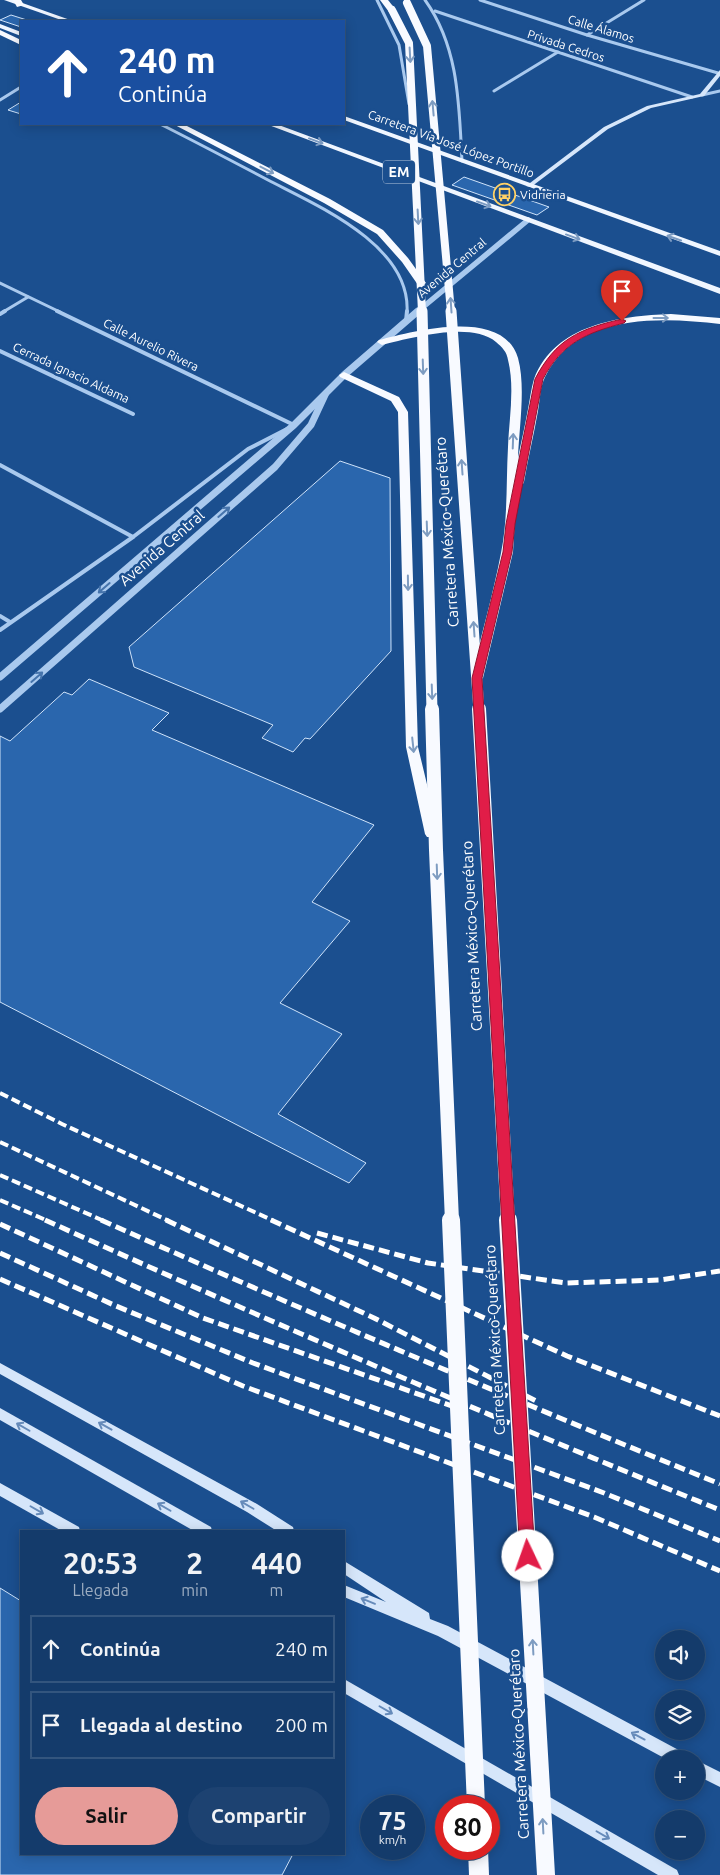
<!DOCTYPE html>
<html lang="es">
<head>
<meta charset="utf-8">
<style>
  body { margin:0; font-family:Ubuntu,sans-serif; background:#1d4271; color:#f1f3f6; height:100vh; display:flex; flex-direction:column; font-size:19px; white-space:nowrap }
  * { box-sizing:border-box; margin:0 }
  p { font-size:16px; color:#9dadc1 }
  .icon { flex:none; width:28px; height:28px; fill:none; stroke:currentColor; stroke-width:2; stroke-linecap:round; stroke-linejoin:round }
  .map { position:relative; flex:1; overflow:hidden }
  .panel { position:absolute; left:20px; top:1530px; width:325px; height:325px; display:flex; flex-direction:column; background:#143b6b; border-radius:0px; box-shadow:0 2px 12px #0003,0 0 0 1px #33557e }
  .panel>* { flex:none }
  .guide { position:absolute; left:20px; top:20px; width:325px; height:105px; border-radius:0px; box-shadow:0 2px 12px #0003,0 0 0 1px #33557e; background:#1a4fa0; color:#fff; overflow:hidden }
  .buttons { position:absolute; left:655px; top:1630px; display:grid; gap:10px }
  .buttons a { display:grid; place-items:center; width:50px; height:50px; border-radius:50%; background:#143b6b; box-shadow:0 2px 12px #0003,0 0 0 1px #33557e; font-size:25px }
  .speed { position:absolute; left:360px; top:1795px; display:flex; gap:10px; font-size:25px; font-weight:700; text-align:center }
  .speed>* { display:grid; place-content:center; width:65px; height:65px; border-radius:50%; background:#143b6b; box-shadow:0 2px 12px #0003,0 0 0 1px #33557e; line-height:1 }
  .speed small { font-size:12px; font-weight:400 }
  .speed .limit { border:8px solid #d22; background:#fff; color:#111 }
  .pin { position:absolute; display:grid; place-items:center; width:42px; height:42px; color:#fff; margin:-51px -21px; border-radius:50% 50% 50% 0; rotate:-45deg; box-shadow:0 0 5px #0007 }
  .pin .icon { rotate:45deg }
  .me { position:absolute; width:55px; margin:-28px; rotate:357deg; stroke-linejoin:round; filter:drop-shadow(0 0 4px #0008) }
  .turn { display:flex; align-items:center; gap:18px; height:105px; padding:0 15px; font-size:22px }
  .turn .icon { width:65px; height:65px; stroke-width:2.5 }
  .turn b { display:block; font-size:35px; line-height:42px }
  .eta { display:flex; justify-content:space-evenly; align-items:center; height:85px; text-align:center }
  .eta b { font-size:30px; font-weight:700; line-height:35px }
  .primary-button { display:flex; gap:10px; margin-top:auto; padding:10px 15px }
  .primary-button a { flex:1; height:58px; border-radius:30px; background:#e69b98; color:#111; font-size:20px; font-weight:700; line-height:58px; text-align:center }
  .primary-button a+a { background:#1d4271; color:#f1f3f6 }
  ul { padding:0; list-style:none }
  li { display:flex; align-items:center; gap:15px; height:68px; margin:0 10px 8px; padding:0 5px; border:2px solid #33557e; border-radius:0px }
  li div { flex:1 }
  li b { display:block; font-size:19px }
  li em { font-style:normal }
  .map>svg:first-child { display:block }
  .building { fill:#2a66ad; stroke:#cfe3fa }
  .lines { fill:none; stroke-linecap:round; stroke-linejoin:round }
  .minor-far1 { stroke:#a9c9ee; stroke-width:3 }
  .minor { stroke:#a9c9ee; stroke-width:4 }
  .tertiary-far1 { stroke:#a9c9ee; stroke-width:5.5 }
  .tertiary { stroke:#a9c9ee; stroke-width:7 }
  .secondary { fill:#d6e6fa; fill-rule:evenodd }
  .primary { fill:#f0f6ff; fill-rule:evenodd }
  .trunk { fill:#f8faff; fill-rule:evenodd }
  .rail-far1 { stroke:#fff; stroke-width:4; stroke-dasharray:9 4; stroke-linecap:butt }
  .rail { stroke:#fff; stroke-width:5; stroke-dasharray:11 5; stroke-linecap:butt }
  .trunk-bridge-far3 { stroke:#f8faff; stroke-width:8 }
  .trunk-bridge-far2 { stroke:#f8faff; stroke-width:11 }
  .trunk-bridge-far1 { stroke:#f8faff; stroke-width:14 }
  .trunk-bridge { stroke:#f8faff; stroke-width:18 }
  .oneway { stroke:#7e9cc1 }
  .oneway2 { stroke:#7b9ac1 }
  .oneway3 { stroke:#4674ac }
  .oneway4 { stroke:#668bba }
  .route { fill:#e11d48; stroke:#92132f }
  .labels { text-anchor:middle; stroke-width:5; stroke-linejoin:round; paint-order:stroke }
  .far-street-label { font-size:12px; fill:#fff; stroke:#1b4f8f }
  .far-poi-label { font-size:12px; fill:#fff; stroke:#1b4f8f; text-anchor:start }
  .shield { fill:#1b4f8f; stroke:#bbcadd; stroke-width:1 }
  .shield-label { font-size:14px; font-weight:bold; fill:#fff }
  .street-label { font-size:15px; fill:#fff; stroke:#1b4f8f }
</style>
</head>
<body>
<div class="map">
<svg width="720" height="1875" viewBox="0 0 720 1875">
  <rect width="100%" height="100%" fill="#1b4f8f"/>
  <!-- building -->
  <g class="building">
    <polygon points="11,15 30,21 21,21 21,27 0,20"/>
    <polygon points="21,102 21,114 8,110"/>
    <polygon points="464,177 549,207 537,215 452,185"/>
    <polygon points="340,461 390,478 391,651 310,739 305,738 293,752 262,738 273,725 134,667 129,647"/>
    <polygon points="89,679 169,713 152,730 374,825 312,902 350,921 280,1003 342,1034 278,1114 366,1163 349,1183 0,1002 0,736 10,741 64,692 72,695"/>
    <polygon points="0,1588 21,1601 21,1854 293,1854 282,1875 0,1875"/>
  </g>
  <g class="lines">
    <!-- minor-far1 -->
    <g class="minor-far1">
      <polyline points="377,0 399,45 409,104"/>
      <path d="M 425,0 C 459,47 459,105 462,161"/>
      <polyline points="480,0 587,35 718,73"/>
      <polyline points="435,11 692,97"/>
      <polyline points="587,35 644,0"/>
      <polyline points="494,91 558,52"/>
      <polyline points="702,95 720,91"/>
      <polyline points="0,100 21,87"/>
      <path d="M 160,124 C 196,142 232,161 268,180 C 316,205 411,245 407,312"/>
      <polyline points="0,283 60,312"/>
      <polyline points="3,312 28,297"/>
    </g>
    <!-- minor -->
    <g class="minor">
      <polyline points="57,311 294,425"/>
      <polyline points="0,314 5,311"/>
      <polyline points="406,321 407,311"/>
      <polyline points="0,351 133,414"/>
      <polyline points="0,465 133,537"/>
      <polyline points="0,616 10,622"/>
      <polyline points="0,630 133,537 248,449 287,429"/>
    </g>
    <!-- tertiary-far1 -->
    <polyline class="tertiary-far1" points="417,312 528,220"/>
    <!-- tertiary -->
    <g class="tertiary">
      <polyline points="0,677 294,425 344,375 418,311"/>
      <polyline points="0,709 275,467 311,425 325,395"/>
    </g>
    <!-- secondary -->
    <g class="secondary">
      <polygon points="720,70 720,76 704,96 651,108 608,129 531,187 526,186 604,127 647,106 700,94"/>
      <polygon points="0,1363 257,1504 293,1527 294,1531 277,1531 247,1512 0,1374"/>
      <polygon points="0,1408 211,1527 212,1531 194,1531 0,1420"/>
      <polygon points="0,1483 79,1527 80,1531 62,1531 0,1496"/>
      <polygon points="344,1561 429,1613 430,1619 448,1626 686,1754 688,1759 666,1759 438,1636 344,1597 344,1585 386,1602 344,1574"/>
      <polygon points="344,1679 677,1870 679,1875 658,1875 344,1693"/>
      <polygon points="696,1760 720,1772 720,1787 696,1775"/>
    </g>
    <!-- primary -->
    <g class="primary">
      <polygon points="4,0 14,0 73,21 64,21"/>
      <polygon points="0,24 21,32 21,36 0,28"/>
      <polygon points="344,116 720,251 720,256 344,120"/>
      <polygon points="266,124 276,124 720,288 720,294"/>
    </g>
    <!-- trunk -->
    <g class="trunk">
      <polygon points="13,0 21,0 24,5 17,7"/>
      <polygon points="380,0 388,0 396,10 395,12 389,12"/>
      <polygon points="0,30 21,40 21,45 0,35"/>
      <polygon points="173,124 183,124 330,199 383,230 408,258 426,283 421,286 418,285 402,262 377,234 324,203"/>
      <path d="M 671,314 L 720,318 L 720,324 C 661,317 576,313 545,377 C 540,387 540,400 538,411 C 534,434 528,458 524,482 L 523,484 L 517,485 L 513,552 L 483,678 L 477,682 L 473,681 L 471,678 C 481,636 493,595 501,553 C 508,519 506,482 508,447 C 509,419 515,388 508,360 C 507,352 502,347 496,342 C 471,321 411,338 382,345 L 377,342 L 379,340 C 414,331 503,307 518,358 C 526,387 519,428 518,458 C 521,442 525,426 528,409 C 530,399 531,389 534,379 C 555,324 620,316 671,314 Z"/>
      <polygon points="344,372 399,397 408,412 418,747 439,834 437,837 427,837 425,834 406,747 398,412 391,401 340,377 339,375"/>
      <polygon points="468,1849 488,1849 489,1875 469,1875"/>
    </g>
    <!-- rail-far1 -->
    <g class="rail-far1">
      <polyline points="0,1093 62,1124 274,1221"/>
      <polyline points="0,1142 169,1221"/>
      <polyline points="0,1175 104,1221"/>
      <polyline points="0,1200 48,1221"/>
    </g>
    <!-- rail -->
    <g class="rail">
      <path d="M 45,1220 C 268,1321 493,1418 720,1510"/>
      <path d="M 101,1220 C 306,1312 512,1399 720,1484"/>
      <polyline points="166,1220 374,1318 538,1402"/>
      <polyline points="271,1220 567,1356 720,1416"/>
      <polyline points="0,1224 203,1318 466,1411"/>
      <polyline points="317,1233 428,1263 566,1283 660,1280 720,1271"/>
      <polyline points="0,1253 116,1306 253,1363 604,1493 720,1541"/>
      <polyline points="0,1279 243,1386 594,1517 720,1571"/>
    </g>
    <!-- trunk-bridge-far3 -->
    <g class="trunk-bridge-far3">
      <polyline points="407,3 427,46 451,312"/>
      <polyline points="392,10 409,43 422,312"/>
    </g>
    <!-- trunk-bridge-far2 -->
    <g class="trunk-bridge-far2">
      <polyline points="422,311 432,711"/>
      <polyline points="451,311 479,711"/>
    </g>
    <!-- trunk-bridge-far1 -->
    <g class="trunk-bridge-far1">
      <polyline points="432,709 436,850 452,1221"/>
      <polyline points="479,709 508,1221"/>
    </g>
    <!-- trunk-bridge -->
    <g class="trunk-bridge">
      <polyline points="451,1220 476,1806"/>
      <polyline points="508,1220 546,1875"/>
    </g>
  </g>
  <!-- one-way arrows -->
  <defs><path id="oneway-shaft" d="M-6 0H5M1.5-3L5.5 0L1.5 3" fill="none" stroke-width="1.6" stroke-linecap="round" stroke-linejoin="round" transform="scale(1.25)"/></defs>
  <g class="oneway">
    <use href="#oneway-shaft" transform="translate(410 55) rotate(87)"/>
    <use href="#oneway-shaft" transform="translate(433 108) rotate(-95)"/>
    <use href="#oneway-shaft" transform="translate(267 170) rotate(27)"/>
    <use href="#oneway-shaft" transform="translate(418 217) rotate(87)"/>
    <use href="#oneway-shaft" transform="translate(451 305) rotate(-94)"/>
    <use href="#oneway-shaft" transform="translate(661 318)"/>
    <use href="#oneway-shaft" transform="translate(423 367) rotate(88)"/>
    <use href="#oneway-shaft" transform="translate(513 441) rotate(-88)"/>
    <use href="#oneway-shaft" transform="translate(462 467) rotate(-94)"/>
    <use href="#oneway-shaft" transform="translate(427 529) rotate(88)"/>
    <use href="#oneway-shaft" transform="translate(408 583) rotate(89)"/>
    <use href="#oneway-shaft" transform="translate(474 629) rotate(-94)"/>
    <use href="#oneway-shaft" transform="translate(432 692) rotate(88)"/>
    <use href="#oneway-shaft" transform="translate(413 745) rotate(84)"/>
    <use href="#oneway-shaft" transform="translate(437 872) rotate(88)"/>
    <use href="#oneway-shaft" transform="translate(533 1647) rotate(-93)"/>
    <use href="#oneway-shaft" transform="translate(543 1826) rotate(-93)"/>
  </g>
  <g class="oneway2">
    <use href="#oneway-shaft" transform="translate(316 141) rotate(20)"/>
    <use href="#oneway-shaft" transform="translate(484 204) rotate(20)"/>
    <use href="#oneway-shaft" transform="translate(573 237) rotate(20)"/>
    <use href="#oneway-shaft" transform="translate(674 238) rotate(-161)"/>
  </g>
  <g class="oneway3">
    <use href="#oneway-shaft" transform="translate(224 512) rotate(-41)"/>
    <use href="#oneway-shaft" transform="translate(104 588) rotate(139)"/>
    <use href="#oneway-shaft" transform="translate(37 677) rotate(-41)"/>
  </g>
  <g class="oneway4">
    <use href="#oneway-shaft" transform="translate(105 1426) rotate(-151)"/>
    <use href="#oneway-shaft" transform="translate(23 1427) rotate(-150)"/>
    <use href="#oneway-shaft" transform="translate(247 1505) rotate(-150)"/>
    <use href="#oneway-shaft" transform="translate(164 1507) rotate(-150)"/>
    <use href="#oneway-shaft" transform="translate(37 1510) rotate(30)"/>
    <use href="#oneway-shaft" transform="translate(368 1601) rotate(-158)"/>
    <use href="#oneway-shaft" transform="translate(386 1710) rotate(30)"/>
    <use href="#oneway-shaft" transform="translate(638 1736) rotate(-152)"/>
    <use href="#oneway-shaft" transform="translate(603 1835) rotate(30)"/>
  </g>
  <!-- route -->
  <path class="route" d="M 622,319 L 626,321 L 624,323 C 586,333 562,343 543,379 L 515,524 L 512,552 L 482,678 L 535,1556 L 533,1561 L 528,1563 L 523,1561 L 520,1556 L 472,678 L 503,552 L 506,524 L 535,379 C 556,339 579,329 622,319 Z"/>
  <!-- icons -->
  <defs>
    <symbol id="bus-ring" viewBox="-11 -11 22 22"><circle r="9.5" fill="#1b4f8f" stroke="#ffd166" stroke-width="1.5"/><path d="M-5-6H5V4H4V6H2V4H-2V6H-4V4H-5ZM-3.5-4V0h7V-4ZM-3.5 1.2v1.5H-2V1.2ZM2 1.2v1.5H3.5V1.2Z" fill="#ffd166"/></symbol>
  </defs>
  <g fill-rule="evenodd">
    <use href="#bus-ring" x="492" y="182" width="25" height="25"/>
  </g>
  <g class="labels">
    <!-- far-street labels -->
    <g class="far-street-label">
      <text transform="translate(601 29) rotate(17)" y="4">Calle Álamos</text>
      <text transform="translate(566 46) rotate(18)" y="4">Privada Cedros</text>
      <text transform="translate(451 144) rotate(20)" y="4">Carretera Vía José López Portillo</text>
      <text transform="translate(452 268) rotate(-40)" y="4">Avenida Central</text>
      <text transform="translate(151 345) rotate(26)" y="4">Calle Aurelio Rivera</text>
      <text transform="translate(71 373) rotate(25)" y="4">Cerrada Ignacio Aldama</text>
    </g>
    <!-- far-poi labels -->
    <g class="far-poi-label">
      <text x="520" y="199">Vidrieria</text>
    </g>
    <!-- shield labels -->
    <rect class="shield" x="383" y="160.5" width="32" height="23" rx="4"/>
    <g class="shield-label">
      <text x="399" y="177">EM</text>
    </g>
    <!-- street labels -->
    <g class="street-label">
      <text transform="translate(447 532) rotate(-94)" y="5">Carretera México-Querétaro</text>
      <text transform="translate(162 548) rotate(-41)" y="5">Avenida Central</text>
      <text transform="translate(472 936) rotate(-93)" y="5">Carretera México-Querétaro</text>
      <text transform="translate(495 1340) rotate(-93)" y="5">Carretera México-Querétaro</text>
      <text transform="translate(519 1744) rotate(-93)" y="5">Carretera México-Querétaro</text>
    </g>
  </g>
</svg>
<div class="buttons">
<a><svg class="icon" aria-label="sound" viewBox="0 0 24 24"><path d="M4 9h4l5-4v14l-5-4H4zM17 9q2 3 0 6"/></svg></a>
<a><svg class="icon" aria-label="layers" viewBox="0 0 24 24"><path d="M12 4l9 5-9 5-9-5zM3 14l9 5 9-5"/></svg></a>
<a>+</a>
<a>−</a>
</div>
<div class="speed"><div>75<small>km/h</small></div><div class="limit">80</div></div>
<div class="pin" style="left:622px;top:321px;background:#d93025"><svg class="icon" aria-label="arrive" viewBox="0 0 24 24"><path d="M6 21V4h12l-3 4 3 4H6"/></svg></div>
<svg class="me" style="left:528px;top:1556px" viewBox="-20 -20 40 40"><circle r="19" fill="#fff"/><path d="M0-13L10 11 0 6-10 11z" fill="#e11d48"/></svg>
<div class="guide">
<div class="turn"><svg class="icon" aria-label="ahead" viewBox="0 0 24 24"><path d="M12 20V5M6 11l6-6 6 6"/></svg><div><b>240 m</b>Continúa</div></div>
</div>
<section class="panel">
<div class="eta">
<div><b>20:53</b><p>Llegada</p></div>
<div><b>2</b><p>min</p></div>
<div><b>440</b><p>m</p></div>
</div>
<ul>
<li><svg class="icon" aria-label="ahead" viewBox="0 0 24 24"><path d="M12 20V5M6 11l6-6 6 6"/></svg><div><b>Continúa</b></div><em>240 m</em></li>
<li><svg class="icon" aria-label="arrive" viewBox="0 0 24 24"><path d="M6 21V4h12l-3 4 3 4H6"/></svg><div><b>Llegada al destino</b></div><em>200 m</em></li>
</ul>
<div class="primary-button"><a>Salir</a><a>Compartir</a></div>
</section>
</div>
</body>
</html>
